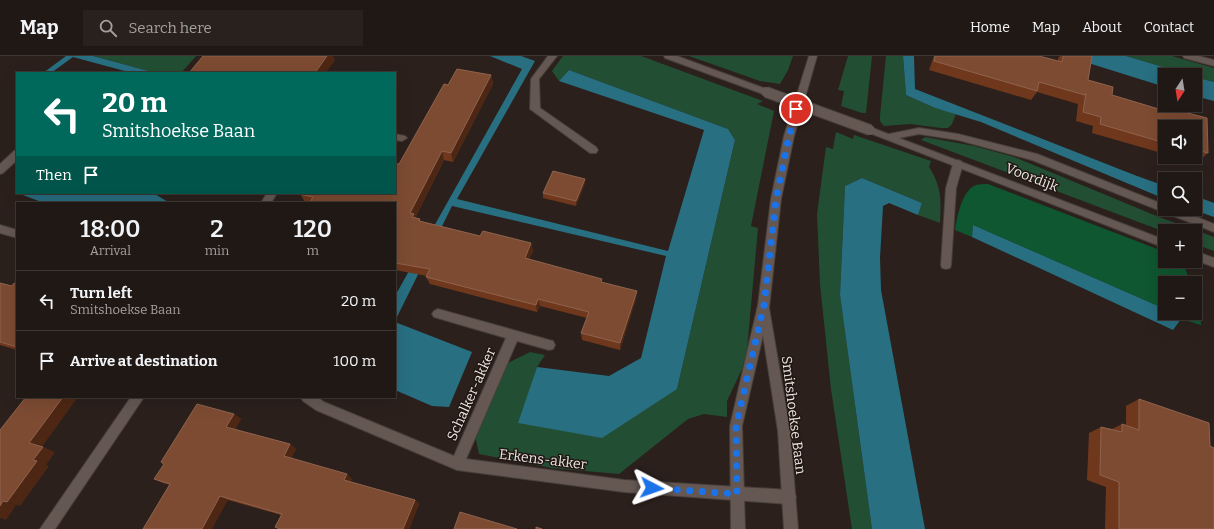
<!DOCTYPE html>
<html lang="en">
<head>
<meta charset="utf-8">
<style>
  body { margin:0; font-family:Bitter,serif; background:#28211e; color:#f1f3f6; height:100vh; display:flex; flex-direction:column; font-size:15px; white-space:nowrap }
  * { box-sizing:border-box; margin:0 }
  p { font-size:13px; color:#a2a0a0 }
  .icon { flex:none; width:22px; height:22px; fill:none; stroke:currentColor; stroke-width:2; stroke-linecap:round; stroke-linejoin:round }
  .map { position:relative; flex:1; overflow:hidden }
  .sheet { position:absolute; left:16px; top:146px; width:380px; height:196px; display:flex; flex-direction:column; background:#201815; border-radius:0px; box-shadow:0 4px 16px #0002,0 0 0 1px #3d3734 }
  .sheet>* { flex:none }
  .top-card { position:absolute; left:16px; top:16px; width:380px; height:122px; border-radius:0px; box-shadow:0 4px 16px #0002,0 0 0 1px #3d3734; background:#00695c; color:#fff; overflow:hidden }
  .needle { width:26px; rotate:192deg }
  .controls { position:absolute; left:1158px; top:12px; display:grid; gap:8px }
  .controls a { display:grid; place-items:center; width:44px; height:44px; border-radius:0px; background:#201815; box-shadow:0 4px 16px #0002,0 0 0 1px #3d3734; font-size:20px }
  .pin { position:absolute; display:grid; place-items:center; width:34px; height:34px; color:#fff; margin:-17px; border:2px solid #fff; border-radius:50%; box-shadow:0 1px 4px #0007 }
  .me { position:absolute; width:44px; margin:-22px; rotate:94deg; stroke-linejoin:round; filter:drop-shadow(0 0 3px #0008) }
  .turn { display:flex; align-items:center; gap:14px; height:84px; padding:0 20px; font-size:18px }
  .turn .icon { width:52px; height:52px; stroke-width:2.5 }
  .turn b { display:block; font-size:28px; line-height:34px }
  .then { display:flex; align-items:center; height:38px; padding:0 20px; background:#0003; gap:8px; font-size:15px }
  .eta { display:flex; justify-content:space-evenly; align-items:center; height:68px; text-align:center }
  .eta b { font-size:24px; font-weight:600; line-height:28px }
  ul { padding:0; list-style:none }
  li { display:flex; align-items:center; gap:12px; height:60px; padding:0 20px; border-top:1px solid #3d3734 }
  li div { flex:1 }
  li b { display:block; font-size:15px }
  li em { font-style:normal }
  header { display:flex; align-items:center; gap:24px; box-sizing:border-box; height:56px; padding:0 20px; background:#201815; border-bottom:1px solid #3d3734 }
  header strong { font-size:19px }
  nav { display:flex; gap:22px; margin-inline-start:auto; font-size:14px }
  .search { width:280px; height:36px; background:#28211e; display:flex; align-items:center; gap:10px; box-sizing:border-box; padding:0 14px; border-radius:0px; color:#a2a0a0; font-size:15px }
  .map>svg:first-child { display:block }
  .green { fill:#224f33 }
  .forest { fill:#0f5730 }
  .water { fill:#286f82 }
  .lines { fill:none; stroke-linecap:round; stroke-linejoin:round }
  .service-casing { stroke:#473f3b; stroke-width:2 }
  .minor-casing { stroke:#473f3b; stroke-width:2 }
  .tertiary-casing { stroke:#473f3b; stroke-width:2 }
  .service { fill:#655853; fill-rule:evenodd }
  .minor { fill:#655853; fill-rule:evenodd }
  .tertiary { fill:#655853; fill-rule:evenodd }
  .minor-bridge-casing { stroke:#473f3b; stroke-width:12; stroke-linecap:butt }
  .minor-bridge { stroke:#655853; stroke-width:10 }
  .wall { fill:#6f381d }
  .shaded-wall { fill:#4e2714 }
  .building { fill:#7d4b32; stroke:#8e634e }
  .route { stroke:#1a73e8; stroke-width:7; stroke-dasharray:0 12.6 }
  .labels { text-anchor:middle; stroke-width:3; stroke-linejoin:round; paint-order:stroke }
  .street-label { font-size:14px; fill:#ede6e2; stroke:#211712 }
</style>
</head>
<body>
<header>
<strong>Map</strong>
<div class="search"><svg class="icon" aria-label="search" viewBox="0 0 24 24"><circle cx="10" cy="10" r="6"/><path d="M15 15l6 6"/></svg>Search here</div>
<nav><a>Home</a><a>Map</a><a>About</a><a>Contact</a></nav>
</header>
<div class="map">
<svg width="1214" height="473" viewBox="0 0 1214 473">
  <rect width="100%" height="100%" fill="#2b201c"/>
  <!-- green -->
  <g class="green">
    <polygon points="93,0 196,0 181,17 156,17"/>
    <polygon points="563,0 641,0 763,45 757,48 774,55 751,170 758,172 747,294 742,313 727,345 727,361 704,358 688,363 619,418 552,412 479,398 475,379 508,307 530,296 545,299 537,311 519,367 677,333 735,84 728,73 569,14 559,25 552,15"/>
    <polygon points="689,0 793,0 788,14 780,28 760,25"/>
    <polygon points="848,0 872,0 866,57 862,57 841,50 844,35 838,34"/>
    <polygon points="886,0 903,0 906,39 935,52 956,58 952,68 948,72 941,72 910,68 884,70 880,65 880,60"/>
    <polygon points="1126,0 1172,0 1214,12 1214,26 1195,21 1195,19 1190,19"/>
    <path d="M 836,76 L 853,83 L 854,79 L 931,105 L 929,111 C 942,131 941,145 940,167 L 918,159 L 922,147 L 862,122 L 845,130 L 840,239 L 872,473 L 852,473 L 831,333 L 820,228 L 817,158 L 826,91 L 833,93 Z"/>
    <polygon points="925,81 974,90 1014,101 1159,161 1214,181 1214,195 1195,188 1195,175 1165,175 1165,176 921,84"/>
  </g>
  <!-- forest -->
  <g class="forest">
    <path d="M 988,128 L 1165,196 L 1165,205 L 1182,205 L 1191,227 L 1165,227 L 1165,253 L 973,169 L 972,181 L 955,174 C 957,161 962,134 976,129 C 979,128 985,128 988,128 Z"/>
    <polygon points="1195,237 1200,249 1201,269 1181,263 1174,257 1195,257"/>
  </g>
  <!-- water -->
  <g class="water">
    <polygon points="66,0 93,0 156,17 132,17 73,1 51,17 43,17"/>
    <polygon points="490,0 521,0 535,5 457,143 668,195 704,74 559,25 569,14 728,73 735,84 677,333 602,382 518,367 537,311 609,320 641,302 666,200 452,150 395,265 395,240 522,13"/>
    <polygon points="903,0 914,0 915,33 1137,120 1165,130 1165,143 981,66 935,52 906,39"/>
    <polygon points="1066,0 1126,0 1190,19 1165,19 1165,31"/>
    <polygon points="1195,21 1214,26 1214,45 1195,40"/>
    <polygon points="862,122 922,147 918,159 889,147 883,150 880,202 881,234 925,473 872,473 840,239 845,130"/>
    <polygon points="17,134 17,137 153,137 170,147 44,147 15,136"/>
    <polygon points="1195,140 1214,147 1214,161 1191,153 1195,153"/>
    <polygon points="973,169 1165,253 1165,257 1174,257 1181,263 1173,274 972,181"/>
    <polygon points="395,266 472,296 449,351 432,350 395,334"/>
  </g>
  <g class="lines">
    <defs>
      <g id="service">
        <polygon points="548,0 557,0 539,23 540,52 596,91 598,94 596,97 590,97 530,53 531,23"/>
        <polygon points="919,72 958,78 1037,98 1165,149 1165,153 1177,153 1214,168 1214,176 1032,104 958,84 919,78 889,84 884,81 889,78"/>
        <polygon points="958,104 961,105 963,108 956,132 951,209 950,212 946,213 942,212 941,209 946,132 953,108 955,105"/>
      </g>
      <g id="minor">
        <polygon points="664,0 677,0 769,34 770,36 769,38 763,38 665,2"/>
        <polygon points="1183,0 1198,0 1214,4 1214,10 1184,2"/>
        <polygon points="870,71 1165,184 1165,192 867,76 865,74"/>
        <polygon points="395,78 405,80 407,82 402,85 395,84"/>
        <polygon points="17,94 17,104 3,117 0,118 0,108 14,95"/>
        <polygon points="267,137 277,137 271,147 261,147"/>
        <polygon points="0,169 17,174 17,182 0,177"/>
        <polygon points="1195,195 1214,202 1214,211 1195,204"/>
        <polygon points="438,253 549,284 553,285 555,289 553,293 549,294 517,285 466,403 624,424 789,434 794,436 796,441 794,446 789,448 624,436 457,414 316,354 303,345 301,341 317,341 324,346 454,400 506,282 434,261 432,258 434,255"/>
        <polygon points="131,341 144,341 55,473 40,473"/>
      </g>
      <polygon id="tertiary" points="809,0 817,0 794,80 781,143 769,252 790,375 798,473 784,473 778,375 763,279 742,370 745,473 731,473 730,370 758,249 771,143 784,80"/>
    </defs>
    <!-- service casing -->
    <use href="#service" class="service-casing"/>
    <!-- minor casing -->
    <use href="#minor" class="minor-casing"/>
    <!-- tertiary casing -->
    <use href="#tertiary" class="tertiary-casing"/>
    <!-- service -->
    <use href="#service" class="service"/>
    <!-- minor -->
    <use href="#minor" class="minor"/>
    <!-- tertiary -->
    <use href="#tertiary" class="tertiary"/>
    <defs>
      <polyline id="minor-bridge" points="766,36 870,74"/>
    </defs>
    <!-- minor-bridge casing -->
    <use href="#minor-bridge" class="minor-bridge-casing"/>
    <!-- minor-bridge -->
    <use href="#minor-bridge" class="minor-bridge"/>
  </g>
  <!-- wall -->
  <g class="wall">
    <polygon points="934,0 1039,0 1058,5 1058,2 1060,0 1092,0 1088,24 1113,31 1112,39 1169,56 1172,53 1207,62 1208,97 1198,106 1190,103 1188,105 1174,101 1195,101 1195,71 1165,71 1165,98 1092,77 1093,70 1076,65 1078,48 1037,36 1031,44 929,14"/>
    <polygon points="491,19 493,28 453,106 444,104 415,162 421,165 480,180 531,187 533,195 529,203 602,226 636,243 620,294 582,284 581,277 587,262 540,250 537,256 430,228 426,221 427,220 395,214 395,147 308,147 305,146 300,138 399,108 448,29"/>
    <polygon points="585,127 576,150 543,142 543,137"/>
    <polygon points="0,227 12,230 17,228 17,294 0,289"/>
    <polygon points="1139,343 1214,473 1105,473 1106,431 1087,424 1089,377 1101,371 1112,373 1122,368 1126,369 1126,350"/>
    <polygon points="234,358 241,363 235,373 290,388 296,393 291,402 352,423 350,426 415,444 419,448 409,473 278,473 275,471 281,459 228,444 163,427 154,423"/>
  </g>
  <!-- shaded-wall -->
  <g class="shaded-wall">
    <polygon points="327,0 333,0 335,4 326,17 315,17"/>
    <polygon points="491,19 493,28 453,106 451,97"/>
    <polygon points="442,95 444,104 415,162 417,166 415,169 410,157"/>
    <polygon points="585,123 585,127 576,150 576,145"/>
    <polygon points="531,187 533,195 526,210 525,202"/>
    <polygon points="637,235 636,243 620,294 620,287"/>
    <polygon points="538,243 540,250 537,256 536,249"/>
    <polygon points="63,341 78,341 41,392 29,387"/>
    <polygon points="234,358 241,363 233,376 226,371"/>
    <polygon points="290,388 296,393 290,405 284,400"/>
    <polygon points="43,391 55,396 46,409 49,410 20,450 7,446 33,404"/>
    <polygon points="347,418 352,423 349,428 344,424"/>
    <polygon points="220,440 228,444 212,473 202,473"/>
    <polygon points="415,444 419,448 409,473 403,473"/>
    <polygon points="3,445 16,449 6,464 0,462 0,450"/>
  </g>
  <!-- building -->
  <g class="building">
    <polygon points="203,0 327,0 315,17 244,17 237,16 236,17 189,17"/>
    <polygon points="935,0 1039,0 1062,6 1063,0 1092,0 1088,24 1113,31 1112,39 1172,57 1172,53 1207,62 1208,97 1197,94 1198,97 1195,96 1195,71 1165,71 1165,87 1100,68 1101,61 1083,56 1086,37 1085,39 1039,26 1037,35 934,5"/>
    <polygon points="457,13 491,19 451,97 442,95 410,157 414,158 412,161 420,163 419,165 480,180 483,175 531,187 525,202 602,223 601,226 637,235 620,287 581,277 589,256 538,243 536,249 426,221 430,213 395,207 395,147 316,147 310,146 313,141 300,138 300,137 395,137 395,108 399,108 444,28 448,29"/>
    <polygon points="553,115 585,123 576,145 543,137"/>
    <polygon points="0,227 12,230 14,227 17,228 17,291 0,286"/>
    <polygon points="26,341 63,341 29,387 43,391 33,404 37,405 7,446 3,445 0,450 0,374"/>
    <polygon points="1139,343 1209,367 1210,390 1214,392 1214,473 1119,473 1119,426 1100,419 1101,371 1122,376 1122,368 1139,374"/>
    <polygon points="197,348 234,358 226,371 290,388 284,400 347,418 344,424 415,444 403,473 280,473 275,471 282,458 220,440 202,473 143,473 170,428 154,423 164,408 161,406"/>
    <polygon points="460,456 517,473 454,473"/>
    <polygon points="536,471 542,473 536,473"/>
  </g>
  <g class="lines">
    <!-- route -->
    <polyline class="route" points="652,432 737,438 736,370 764,249 776,143 789,80 796,53"/>
  </g>
  <g class="labels">
    <!-- street labels -->
    <g class="street-label">
      <text transform="translate(1032 121) rotate(21)" y="5">Voordijk</text>
      <text transform="translate(471 338) rotate(-66)" y="5">Schalker-akker</text>
      <text transform="translate(794 359) rotate(83)" y="5">Smitshoekse Baan</text>
      <text transform="translate(543 403) rotate(7)" y="5">Erkens-akker</text>
    </g>
  </g>
</svg>
<div class="controls">
<a><svg class="needle" viewBox="-14 -14 28 28"><path d="M0-13l5 13h-10z" fill="#e53935"/><path d="M0 13l5-13h-10z" fill="#a2a0a0"/></svg></a>
<a><svg class="icon" aria-label="sound" viewBox="0 0 24 24"><path d="M4 9h4l5-4v14l-5-4H4zM17 9q2 3 0 6"/></svg></a>
<a><svg class="icon" aria-label="search" viewBox="0 0 24 24"><circle cx="10" cy="10" r="6"/><path d="M15 15l6 6"/></svg></a>
<a>+</a>
<a>−</a>
</div>
<div class="pin" style="left:796px;top:53px;background:#d93025"><svg class="icon" aria-label="arrive" viewBox="0 0 24 24"><path d="M6 21V4h12l-3 4 3 4H6"/></svg></div>
<svg class="me" style="left:652px;top:432px" viewBox="-20 -20 40 40"><path d="M0-17L14 15 0 8-14 15z" fill="#1a73e8" stroke="#fff" stroke-width="4"/></svg>
<div class="top-card">
<div class="turn"><svg class="icon" aria-label="left" viewBox="0 0 24 24"><path d="M17 20v-9H6M10 6l-5 5 5 5"/></svg><div><b>20 m</b>Smitshoekse Baan</div></div>
<div class="then">Then<svg class="icon" aria-label="arrive" viewBox="0 0 24 24"><path d="M6 21V4h12l-3 4 3 4H6"/></svg></div>
</div>
<section class="sheet">
<div class="eta">
<div><b>18:00</b><p>Arrival</p></div>
<div><b>2</b><p>min</p></div>
<div><b>120</b><p>m</p></div>
</div>
<ul>
<li><svg class="icon" aria-label="left" viewBox="0 0 24 24"><path d="M17 20v-9H6M10 6l-5 5 5 5"/></svg><div><b>Turn left</b><p>Smitshoekse Baan</p></div><em>20 m</em></li>
<li><svg class="icon" aria-label="arrive" viewBox="0 0 24 24"><path d="M6 21V4h12l-3 4 3 4H6"/></svg><div><b>Arrive at destination</b></div><em>100 m</em></li>
</ul>
</section>
</div>
</body>
</html>
